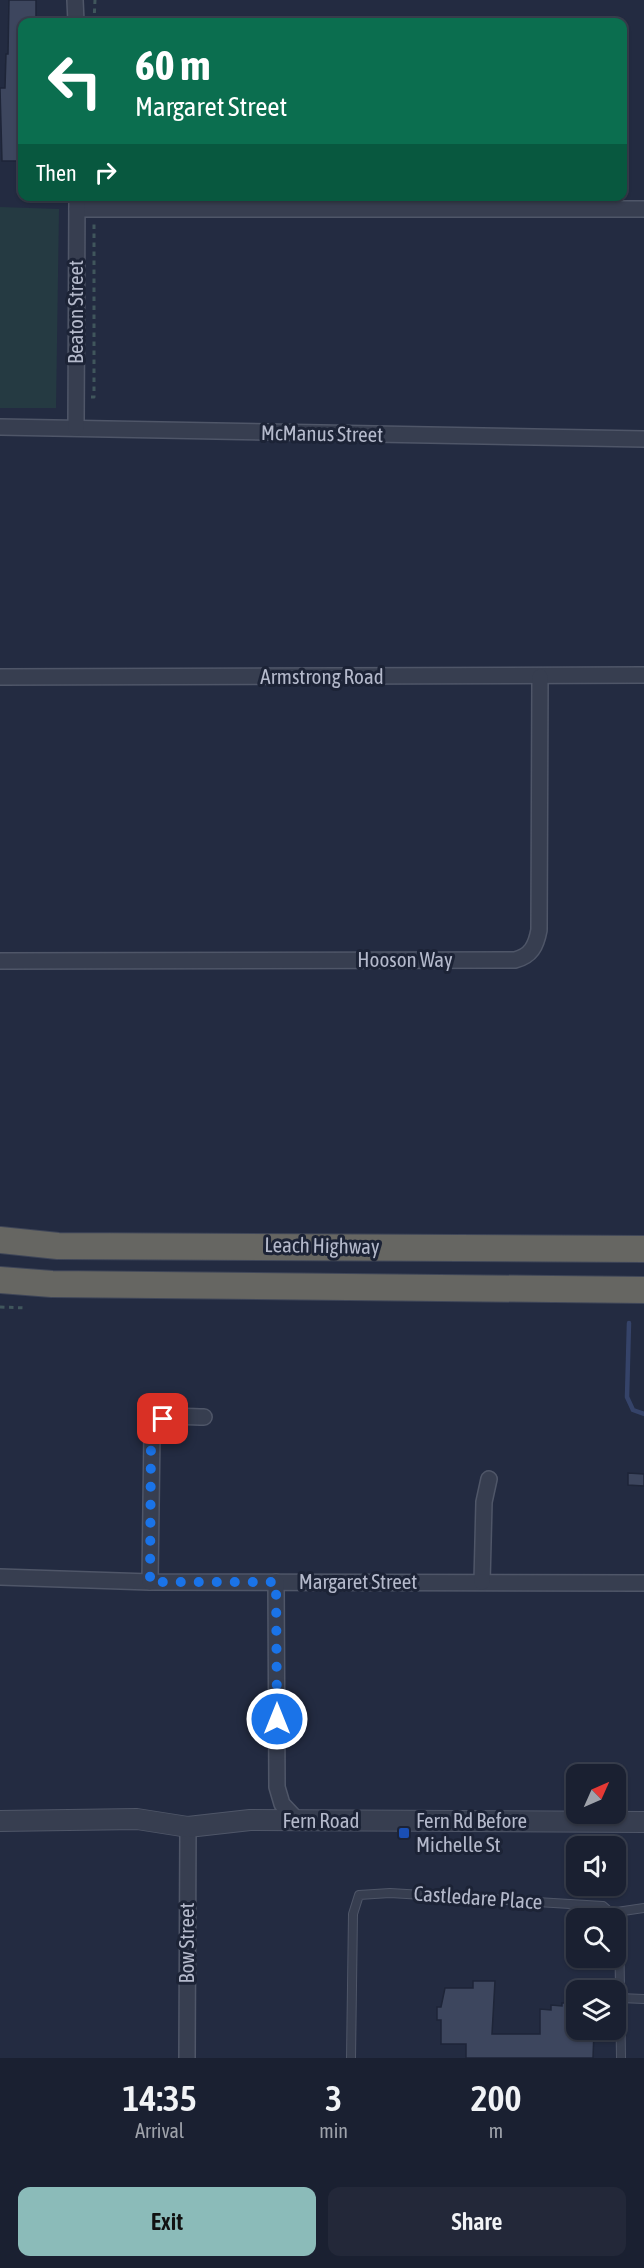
<!DOCTYPE html>
<html lang="en">
<head>
<meta charset="utf-8">
<style>
  body { margin:0; font-family:"Asap Condensed",sans-serif; background:#232839; color:#f1f3f6; height:100vh; display:flex; flex-direction:column; font-size:22px; white-space:nowrap }
  * { box-sizing:border-box; margin:0 }
  p { font-size:20px; color:#9fa3ab }
  .icon { flex:none; width:33px; height:33px; fill:none; stroke:currentColor; stroke-width:2; stroke-linecap:round; stroke-linejoin:round }
  .map { position:relative; height:2058px; overflow:hidden }
  .details { display:flex; flex-direction:column; background:#1a2031; flex:1 }
  .details>* { flex:none }
  .banner { position:absolute; left:18px; top:18px; width:609px; height:183px; border-radius:12px; box-shadow:0 2px 4px #0004,0 0 0 2px #383e4d; background:#0b6e4f; color:#fff; overflow:hidden }
  .needle { width:39px; rotate:45deg }
  .buttons { position:absolute; left:566px; top:1764px; display:grid; gap:12px }
  .buttons a { display:grid; place-items:center; width:60px; height:60px; border-radius:12px; background:#1a2031; box-shadow:0 2px 4px #0004,0 0 0 2px #383e4d; font-size:30px }
  .pin { position:absolute; display:grid; place-items:center; width:51px; height:51px; color:#fff; margin:-26px; border-radius:12px; box-shadow:0 3px 9px #0006 }
  .me { position:absolute; width:66px; margin:-33px; rotate:0deg; stroke-linejoin:round; filter:drop-shadow(0 0 4px #0008) }
  .turn { display:flex; align-items:center; gap:21px; height:126px; padding:0 18px; font-size:27px }
  .turn .icon { width:78px; height:78px; stroke-width:2.5 }
  .turn b { display:block; font-size:42px; line-height:51px }
  .then { display:flex; align-items:center; height:57px; padding:0 18px; background:#0003; gap:12px; font-size:22px }
  .eta { display:flex; justify-content:space-evenly; align-items:center; height:102px; text-align:center }
  .eta b { font-size:36px; font-weight:600; line-height:42px }
  .primary-button { display:flex; gap:12px; margin-top:auto; padding:12px 18px }
  .primary-button a { flex:1; height:69px; border-radius:12px; background:#8bbbb9; color:#111; font-size:24px; font-weight:600; line-height:69px; text-align:center }
  .primary-button a+a { background:#232839; color:#f1f3f6 }
  .map>svg:first-child { display:block }
  .green { fill:#253a42 }
  .lines { fill:none; stroke-linecap:round; stroke-linejoin:round }
  .stream { stroke:#354369; stroke-width:4.5 }
  .building { fill:#3d465e; stroke:#1e2538; stroke-width:1.5 }
  .service-casing { stroke:#4f5668; stroke-width:10 }
  .minor-casing { stroke:#4f5668; stroke-width:18 }
  .tertiary-casing { stroke:#4f5668; stroke-width:22 }
  .trunk-casing { stroke:#3f4658; stroke-width:28 }
  .path { stroke:#40565c; stroke-width:3; stroke-dasharray:4.5 4.5; stroke-linecap:butt }
  .service { stroke:#373e50; stroke-width:8 }
  .minor { stroke:#373e50; stroke-width:15 }
  .tertiary { stroke:#373e50; stroke-width:20 }
  .trunk { stroke:#666662; stroke-width:26 }
  .route { stroke:#1a73e8; stroke-width:10; stroke-dasharray:0 18 }
  .transit-dot { fill:#1a4fb4; stroke:#1c2336; stroke-width:2 }
  .labels { text-anchor:middle; stroke-width:6; stroke-linejoin:round; paint-order:stroke }
  .street-label { font-size:21px; fill:#b4b9cb; stroke:#1c2336 }
  .poi-label { font-size:21px; fill:#b4b9cb; stroke:#1c2336; text-anchor:start }
</style>
</head>
<body>
<div class="map">
<svg width="644" height="2058" viewBox="0 0 644 2058">
  <rect width="100%" height="100%" fill="#232b41"/>
  <!-- green -->
  <polygon class="green" points="0,207 59,209 56,408 0,408"/>
  <g class="lines">
    <!-- stream -->
    <polyline class="stream" points="629,1323 627,1397 633,1410 644,1414"/>
  </g>
  <!-- building -->
  <g class="building">
    <polygon points="9,0 36,0 36,22 22,22 22,161 2,161 0,88 5,88 6,54 8,54"/>
    <polygon points="628,1473 644,1474 644,1486 628,1485"/>
    <polygon points="473,1981 495,1981 492,2034 540,2034 540,2009 551,2010 551,2005 562,2006 562,2003 576,2003 576,2030 594,2030 593,2058 466,2058 466,2044 441,2044 441,2020 437,2020 437,2007 441,2007 445,1988 473,1988"/>
  </g>
  <g class="lines">
    <defs>
      <g id="service">
        <polyline points="610,1913 644,1908"/>
        <polyline points="620,1998 644,1999"/>
        <polyline points="351,2058 353,1914 359,1895 390,1893 603,1906 619,1920 621,2058"/>
      </g>
      <g id="minor">
        <polyline points="75,0 76,22"/>
        <polyline points="77,209 644,209"/>
        <polyline points="0,427 644,439"/>
        <polyline points="76,428 77,196"/>
        <polyline points="0,677 644,675"/>
        <path d="M 0,961 L 515,960 C 531,956 536,946 539,930 L 540,677"/>
        <polyline points="0,1577 150,1582 644,1583"/>
        <path d="M 150,1582 L 152,1431 C 162,1412 185,1417 204,1417"/>
        <polyline points="276,1582 277,1787 282,1804 299,1822"/>
        <polyline points="482,1582 484,1502 489,1479"/>
        <polyline points="187,2058 188,1827"/>
      </g>
      <polyline id="tertiary" points="0,1821 137,1819 188,1827 250,1820 644,1822"/>
      <g id="trunk">
        <polyline points="0,1240 58,1246 644,1249"/>
        <polyline points="0,1280 52,1284 644,1290"/>
      </g>
    </defs>
    <!-- service casing -->
    <use href="#service" class="service-casing"/>
    <!-- minor casing -->
    <use href="#minor" class="minor-casing"/>
    <!-- tertiary casing -->
    <use href="#tertiary" class="tertiary-casing"/>
    <!-- trunk casing -->
    <use href="#trunk" class="trunk-casing"/>
    <!-- path -->
    <g class="path">
      <polyline points="94,22 95,0"/>
      <polyline points="91,397 94,397 94,224"/>
      <polyline points="0,1307 27,1308"/>
    </g>
    <!-- service -->
    <use href="#service" class="service"/>
    <!-- minor -->
    <use href="#minor" class="minor"/>
    <!-- tertiary -->
    <use href="#tertiary" class="tertiary"/>
    <!-- trunk -->
    <use href="#trunk" class="trunk"/>
  </g>
  <g class="lines">
    <!-- route -->
    <polyline class="route" points="163,1419 155,1426 151,1439 150,1582 276,1582 277,1719"/>
  </g>
  <!-- markers -->
  <rect class="transit-dot" x="398" y="1827" width="12" height="12" rx="3"/>
  <g class="labels">
    <!-- street labels -->
    <g class="street-label">
      <text transform="translate(76 312) rotate(-90)" y="7">Beaton Street</text>
      <text transform="translate(322 434) rotate(1)" y="7">McManus Street</text>
      <text x="322" y="684">Armstrong Road</text>
      <text x="405" y="967">Hooson Way</text>
      <text transform="translate(322 1246) rotate(1)" y="7">Leach Highway</text>
      <text x="358" y="1589">Margaret Street</text>
      <text x="321" y="1828">Fern Road</text>
      <text transform="translate(478 1898) rotate(4)" y="7">Castledare Place</text>
      <text transform="translate(187 1943) rotate(-90)" y="7">Bow Street</text>
    </g>
    <!-- poi labels -->
    <g class="poi-label">
      <text x="416" y="1828">Fern Rd Before<tspan x="416" dy="24">Michelle St</tspan></text>
    </g>
  </g>
</svg>
<div class="buttons">
<a><svg class="needle" viewBox="-14 -14 28 28"><path d="M0-13l5 13h-10z" fill="#e53935"/><path d="M0 13l5-13h-10z" fill="#9fa3ab"/></svg></a>
<a><svg class="icon" aria-label="sound" viewBox="0 0 24 24"><path d="M4 9h4l5-4v14l-5-4H4zM17 9q2 3 0 6"/></svg></a>
<a><svg class="icon" aria-label="search" viewBox="0 0 24 24"><circle cx="10" cy="10" r="6"/><path d="M15 15l6 6"/></svg></a>
<a><svg class="icon" aria-label="layers" viewBox="0 0 24 24"><path d="M12 4l9 5-9 5-9-5zM3 14l9 5 9-5"/></svg></a>
</div>
<div class="pin" style="left:163px;top:1419px;background:#d93025"><svg class="icon" aria-label="arrive" viewBox="0 0 24 24"><path d="M6 21V4h12l-3 4 3 4H6"/></svg></div>
<svg class="me" style="left:277px;top:1719px" viewBox="-20 -20 40 40"><circle r="17" fill="#1a73e8" stroke="#fff" stroke-width="3"/><path d="M0-11L8 9 0 5-8 9z" fill="#fff"/></svg>
<div class="banner">
<div class="turn"><svg class="icon" aria-label="left" viewBox="0 0 24 24"><path d="M17 20v-9H6M10 6l-5 5 5 5"/></svg><div><b>60 m</b>Margaret Street</div></div>
<div class="then">Then<svg class="icon" aria-label="right" viewBox="0 0 24 24"><path d="M7 20v-9h11M14 6l5 5-5 5"/></svg></div>
</div>
</div>
<section class="details">
<div class="eta">
<div><b>14:35</b><p>Arrival</p></div>
<div><b>3</b><p>min</p></div>
<div><b>200</b><p>m</p></div>
</div>
<div class="primary-button"><a>Exit</a><a>Share</a></div>
</section>
</body>
</html>
